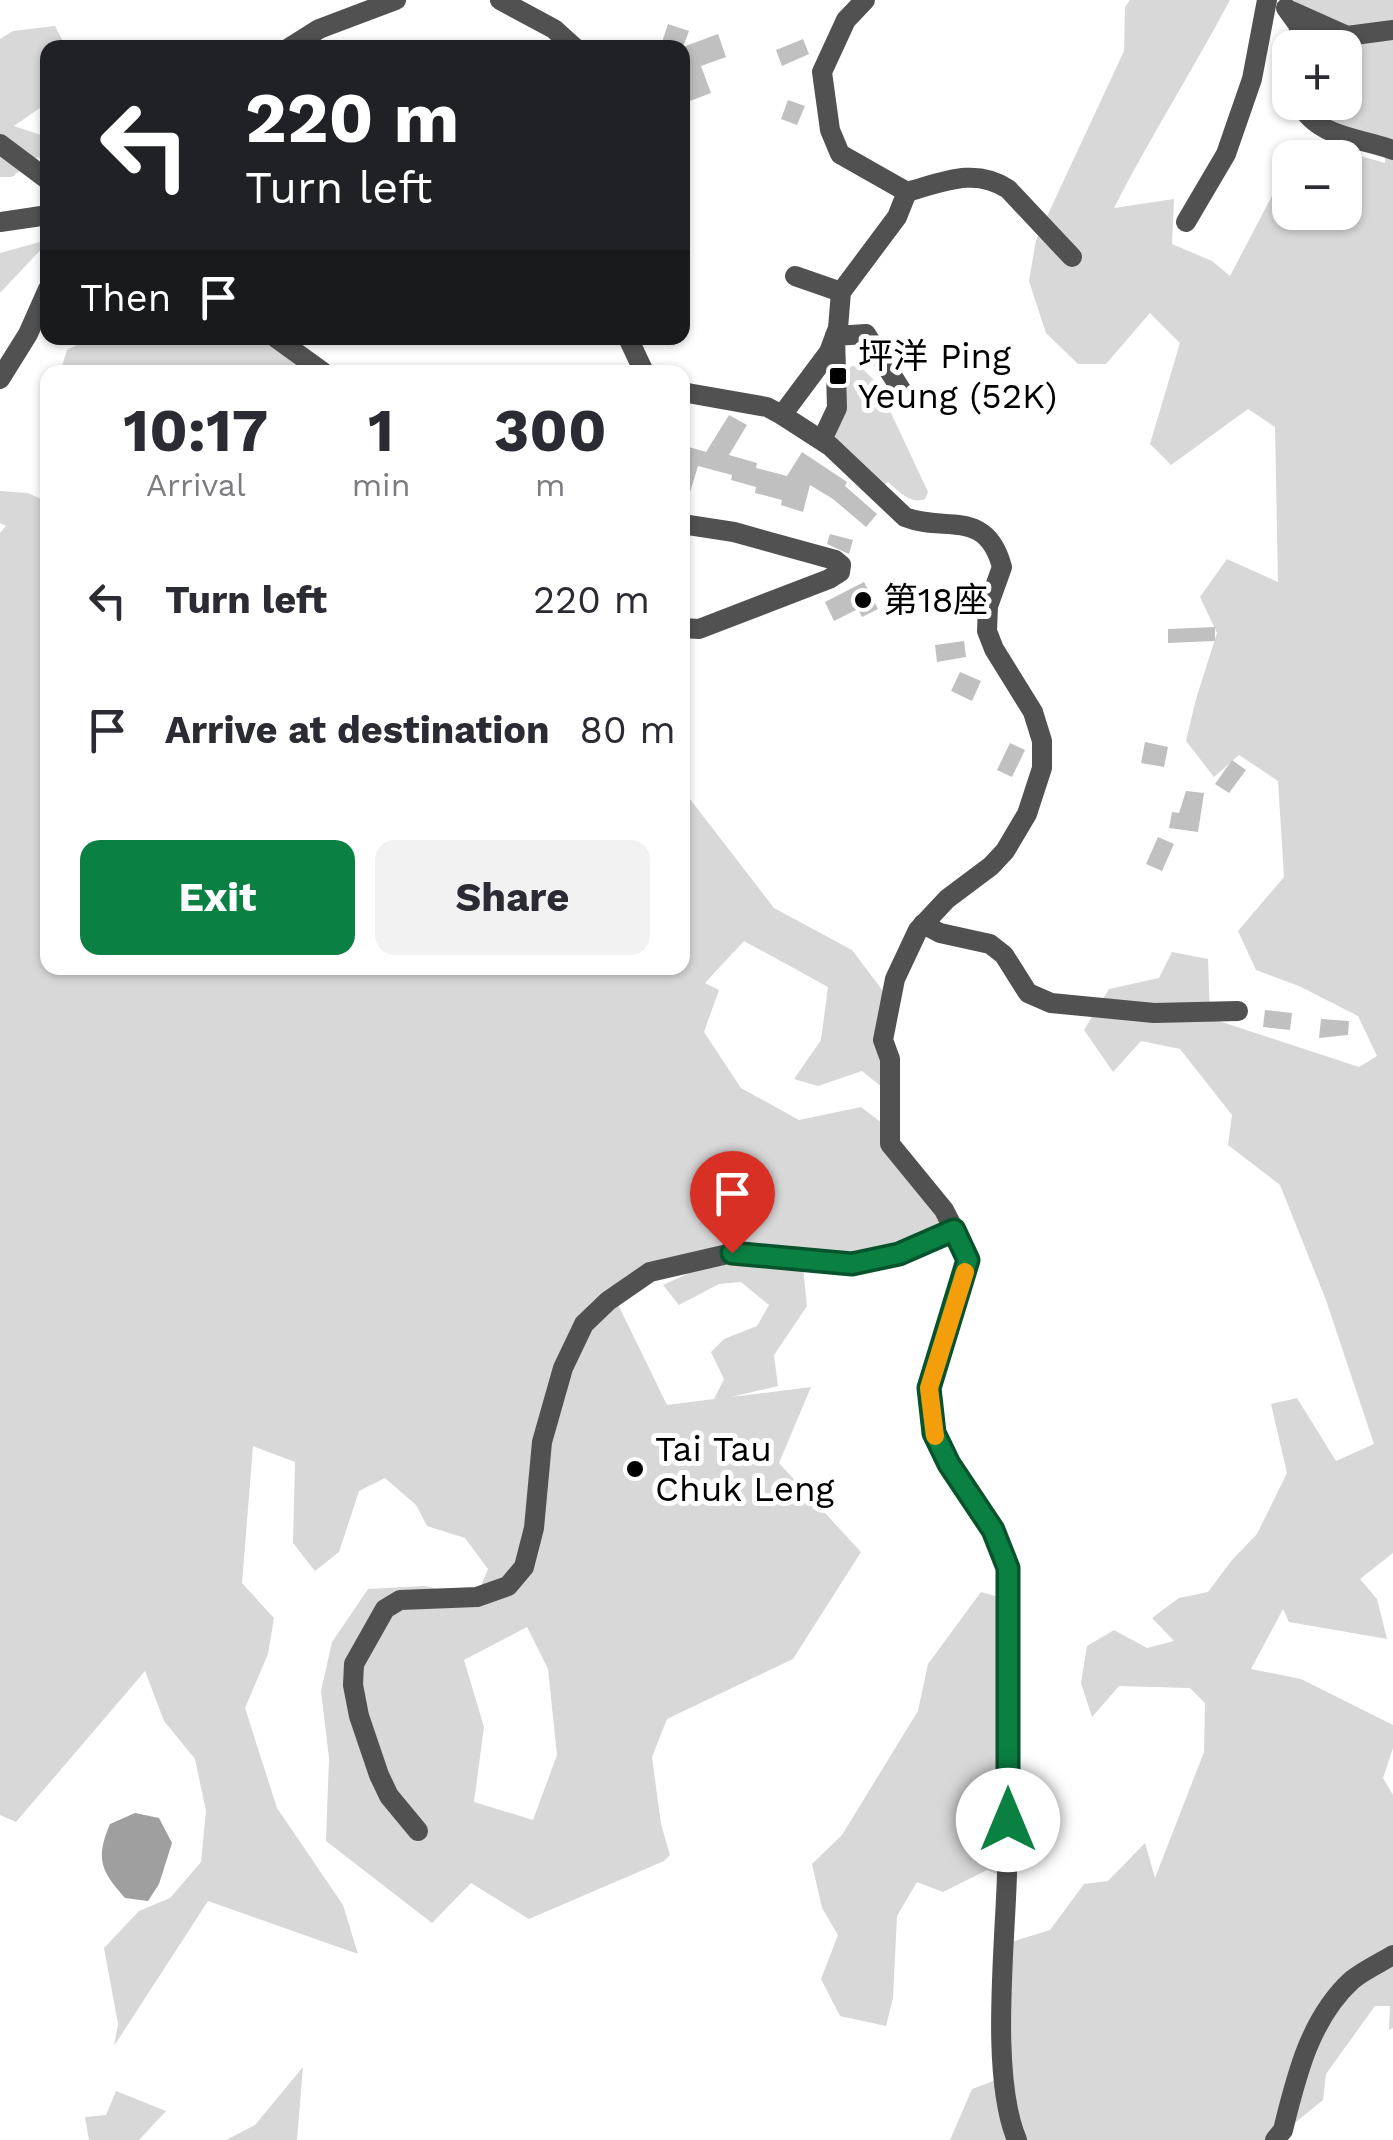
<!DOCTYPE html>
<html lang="en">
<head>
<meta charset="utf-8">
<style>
  body { margin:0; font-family:"Work Sans","Noto Sans SC",sans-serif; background:#f2f2f3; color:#2b2b33; height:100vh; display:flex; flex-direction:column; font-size:38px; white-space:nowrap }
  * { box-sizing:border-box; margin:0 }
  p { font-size:32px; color:#7c7c81 }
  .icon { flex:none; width:55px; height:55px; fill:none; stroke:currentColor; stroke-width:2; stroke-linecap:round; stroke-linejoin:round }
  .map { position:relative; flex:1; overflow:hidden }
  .side { position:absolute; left:40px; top:365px; width:650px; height:610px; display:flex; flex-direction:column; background:#fff; border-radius:20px; box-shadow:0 2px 8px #0004 }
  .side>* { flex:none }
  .top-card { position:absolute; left:40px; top:40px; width:650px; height:305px; border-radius:20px; box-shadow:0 2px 8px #0004; background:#202124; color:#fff; overflow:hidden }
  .tools { position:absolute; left:1272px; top:30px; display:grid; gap:20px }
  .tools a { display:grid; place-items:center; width:90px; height:90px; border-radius:20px; background:#fff; box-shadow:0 2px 8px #0004; font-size:50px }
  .pin { position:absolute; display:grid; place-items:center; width:85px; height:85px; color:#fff; margin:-102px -42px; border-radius:50% 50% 50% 0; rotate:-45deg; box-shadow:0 0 10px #0007 }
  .pin .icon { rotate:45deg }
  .me { position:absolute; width:110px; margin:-55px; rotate:0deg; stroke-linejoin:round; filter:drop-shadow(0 0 8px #0008) }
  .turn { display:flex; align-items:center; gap:35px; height:210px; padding:0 40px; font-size:45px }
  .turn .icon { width:130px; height:130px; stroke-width:2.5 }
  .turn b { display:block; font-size:70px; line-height:85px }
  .then { display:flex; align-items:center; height:95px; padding:0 40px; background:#0003; gap:20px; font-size:38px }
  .eta { display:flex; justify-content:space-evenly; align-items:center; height:170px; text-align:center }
  .eta b { font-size:60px; font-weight:700; line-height:70px }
  .cta { display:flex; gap:20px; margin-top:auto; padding:20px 40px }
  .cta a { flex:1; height:115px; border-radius:20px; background:#0b8043; color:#fff; font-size:40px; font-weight:700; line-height:115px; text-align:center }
  .cta a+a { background:#f2f2f3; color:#2b2b33 }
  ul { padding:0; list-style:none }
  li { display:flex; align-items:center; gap:30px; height:130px; padding:0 40px }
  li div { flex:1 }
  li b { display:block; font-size:38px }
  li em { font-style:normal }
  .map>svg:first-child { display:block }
  .green { fill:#d8d8d8; fill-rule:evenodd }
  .water { fill:#9f9f9f }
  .building { fill:#c0c0c0 }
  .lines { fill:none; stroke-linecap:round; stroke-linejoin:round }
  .minor { stroke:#515151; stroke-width:20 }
  .route-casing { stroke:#07532c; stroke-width:25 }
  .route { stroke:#0b8043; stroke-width:18 }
  .slow { stroke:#f59e0b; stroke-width:18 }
  .poi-dot { fill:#000; stroke:#fff; stroke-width:4 }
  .labels { text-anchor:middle; stroke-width:10; stroke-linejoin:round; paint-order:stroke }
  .poi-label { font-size:35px; fill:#000; stroke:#fff; text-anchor:start }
</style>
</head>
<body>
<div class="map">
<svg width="1393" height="2140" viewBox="0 0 1393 2140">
  <rect width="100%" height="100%" fill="#fff"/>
  <!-- green -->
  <g class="green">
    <path d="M 1130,0 L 1230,0 C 1193,70 1150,137 1114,208 L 1174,199 L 1172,244 L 1212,261 L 1230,276 L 1275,190 L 1273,166 L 1315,143 L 1385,163 L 1385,147 L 1317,125 L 1300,103 L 1345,102 L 1345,48 L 1298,47 L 1299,26 L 1277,3 L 1282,0 L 1393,0 L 1393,1553 L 1360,1579 L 1377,1599 L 1387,1639 L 1289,1622 L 1283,1609 L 1251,1669 L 1301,1679 L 1393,1725 L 1393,1748 L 1383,1778 L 1393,1795 L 1393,2028 L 1389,2030 L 1390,2006 L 1375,2006 L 1326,2074 L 1323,2100 L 1274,2140 L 950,2140 L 972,2089 L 1004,2077 L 1005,1944 L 1050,1930 L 1084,1884 L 1108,1881 L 1145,1843 L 1155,1878 L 1204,1752 L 1205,1703 L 1190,1688 L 1119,1686 L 1092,1717 L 1081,1683 L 1087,1646 L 1114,1630 L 1147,1648 L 1174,1641 L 1152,1618 L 1179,1598 L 1208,1592 L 1232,1560 L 1257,1534 L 1287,1473 L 1271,1404 L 1297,1398 L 1336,1461 L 1374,1444 L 1326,1300 L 1280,1185 L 1228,1145 L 1232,1115 L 1180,1049 L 1141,1041 L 1113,1072 L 1084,1030 L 1109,989 L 1159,978 L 1172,952 L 1208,959 L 1210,1018 L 1359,1067 L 1377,1056 L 1358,1016 L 1299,986 L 1256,970 L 1238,931 L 1284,877 L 1278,781 L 1239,755 L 1214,777 L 1186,741 L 1196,699 L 1217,633 L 1200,597 L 1227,559 L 1278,582 L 1275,427 L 1248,409 L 1171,465 L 1150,444 L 1180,343 L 1150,313 L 1106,364 L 1078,364 L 1046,333 L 1029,281 L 1036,240 L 1124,51 L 1125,7 ZM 1290,158 L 1345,158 L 1345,212 L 1290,212 Z"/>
    <polygon points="55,26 66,47 48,48 47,103 14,126 47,137 47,160 37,157 12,177 0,177 0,39 13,31"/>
    <polygon points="47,240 47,243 0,293 0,253"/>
    <polygon points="91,338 263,338 294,355 305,372 60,372 67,350"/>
    <path d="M 852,366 L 860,366 L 877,383 L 928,492 L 925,499 C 910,505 899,491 888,482 L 883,486 L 837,440 L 835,436 L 845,411 L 847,370 Z"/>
    <path d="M 0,491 L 28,493 L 47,502 L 48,968 L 682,968 L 683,790 L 774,908 L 852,950 L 886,995 L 883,1088 L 862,1071 L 818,1086 L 794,1079 L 821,1040 L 828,987 L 744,941 L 705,983 L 719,990 L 704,1032 L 741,1088 L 799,1120 L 861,1107 L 890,1129 L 954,1230 L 892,1256 L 802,1258 L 807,1306 L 774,1355 L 778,1386 L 731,1397 L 811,1387 L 779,1463 L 861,1552 L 793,1659 L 667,1719 L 652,1757 L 661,1824 L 670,1855 L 664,1861 L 529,1919 L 471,1883 L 432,1923 L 326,1841 L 329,1758 L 321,1691 L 332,1642 L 368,1589 L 424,1586 L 476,1597 L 488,1569 L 465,1538 L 427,1526 L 416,1505 L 385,1478 L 359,1491 L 339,1552 L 315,1571 L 293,1543 L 295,1462 L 253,1446 L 242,1583 L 274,1618 L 268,1654 L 245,1708 L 277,1808 L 343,1905 L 358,1954 L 208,1901 L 114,2046 L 118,2024 L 104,1948 L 139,1911 L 170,1898 L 201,1862 L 206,1811 L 195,1759 L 164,1721 L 145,1671 L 16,1822 L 0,1815 L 0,533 L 6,526 L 0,523 ZM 690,1263 L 687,1274 L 663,1285 L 679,1305 L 719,1284 L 741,1282 L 769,1305 L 757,1326 L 724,1339 L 711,1352 L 724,1379 L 714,1399 L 667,1405 L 610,1288 ZM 527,1627 L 548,1669 L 557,1755 L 533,1820 L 474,1802 L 484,1727 L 464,1660 Z"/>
    <polygon points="981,1592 1009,1600 1007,1878 987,1870 943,1892 917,1882 897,1916 893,1998 886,2026 840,2016 821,1979 838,1935 822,1908 812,1864 842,1835 918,1711 928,1664"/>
    <polygon points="303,2067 297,2140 226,2140 255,2125"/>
    <polygon points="116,2091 166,2111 139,2140 89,2140 85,2117 106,2115"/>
  </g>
  <!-- water -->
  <path class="water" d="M 135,1813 L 159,1818 L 172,1843 L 159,1884 L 148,1901 L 125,1898 C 101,1871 95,1859 110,1824 Z"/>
  <!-- building -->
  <g class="building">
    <polygon points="668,24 689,31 683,47 718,34 726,57 701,66 711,93 682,104 682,48 661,45"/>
    <polygon points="803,39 809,54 782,66 776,50"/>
    <polygon points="788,100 805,106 797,125 781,119"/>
    <polygon points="729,415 747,425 729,455 757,463 756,468 787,476 802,452 847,482 845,486 877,514 866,527 833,499 810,485 803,512 781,505 782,500 755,493 756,487 731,480 732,475 698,466 686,505 682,504 682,445 706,452"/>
    <polygon points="830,534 853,540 849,554 827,544"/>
    <polygon points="864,582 878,609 862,617 858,609 834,621 825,602"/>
    <polygon points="1215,627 1215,641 1168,643 1168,629"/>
    <polygon points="964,641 966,657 937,662 935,645"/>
    <polygon points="960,672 981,681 972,701 951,691"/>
    <polygon points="1145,742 1168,747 1164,767 1141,763"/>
    <polygon points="1010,743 1025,750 1012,777 997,770"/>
    <polygon points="1232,760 1246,770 1229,793 1215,784"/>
    <polygon points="1186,791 1204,793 1198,832 1169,828 1172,812 1179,813"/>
    <polygon points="1158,837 1174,844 1162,871 1146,864"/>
    <polygon points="1265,1010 1292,1013 1290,1030 1263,1027"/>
    <polygon points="1321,1019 1349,1021 1348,1035 1319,1038"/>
  </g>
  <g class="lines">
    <!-- minor -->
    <g class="minor">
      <polyline points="500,0 554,29 575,48"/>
      <path d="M 865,0 L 846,20 L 822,72 L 830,130 L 840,154 L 907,192 C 943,182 975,167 1008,189 L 1072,257"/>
      <polyline points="1286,8 1299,26 1298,48"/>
      <polyline points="1291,11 1347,36 1393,30"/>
      <polyline points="289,48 319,29 396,0"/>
      <path d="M 1299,102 C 1317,138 1358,137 1393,150"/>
      <polyline points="0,144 48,180"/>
      <polyline points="0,222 48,215"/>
      <polyline points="1186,222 1226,154 1252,79 1267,0"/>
      <polyline points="795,276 841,292"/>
      <polyline points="276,338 323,372"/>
      <polyline points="628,338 644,372"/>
      <polyline points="0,379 28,334 48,289"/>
      <path d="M 682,392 L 767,407 L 782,415 L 830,446 L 905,517 C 944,533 986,507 1002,567 L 988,606 L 987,631 L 994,649 L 1033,712 L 1042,741 L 1042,768 L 1027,814 L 1005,851 L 991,866 L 947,899 L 918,930 L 895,979 L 883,1040 L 890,1059 L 890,1144 L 944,1210 L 969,1259 L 929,1388 L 934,1433 L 949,1464 L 993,1530 L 1008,1568 C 1009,1670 1010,1772 1007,1874 C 1005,1947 990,2076 1017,2140"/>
      <polyline points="782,415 829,352 838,328 841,292 897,217 907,192"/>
      <polyline points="822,440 837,408 835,336 866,334 905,396"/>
      <polyline points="682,524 734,532 835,560 841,565 840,572 829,579 699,629 682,628"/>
      <polyline points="923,924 940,933 990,944 1004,955 1028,993 1051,1003 1154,1013 1238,1011"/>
      <polyline points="418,1831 389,1796 379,1775 359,1716 353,1685 354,1664 385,1609 400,1600 477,1597 508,1586 524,1567 534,1528 542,1442 563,1368 584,1324 608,1301 650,1272 732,1253 851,1264 899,1254 954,1230"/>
      <path d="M 1275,2140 L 1283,2130 C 1296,2077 1310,2018 1352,1980 C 1364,1970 1380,1963 1393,1955"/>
    </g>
  </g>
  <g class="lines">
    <defs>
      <polyline id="route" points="732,1253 852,1264 899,1254 954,1230 968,1260 929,1388 934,1433 949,1464 993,1530 1008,1568 1008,1820"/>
    </defs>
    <!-- route casing -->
    <use href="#route" class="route-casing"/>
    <!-- route -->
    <use href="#route" class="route"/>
    <!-- slow -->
    <polyline class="slow" points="935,1436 929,1388 965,1272"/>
  </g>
  <!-- markers -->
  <g class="poi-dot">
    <rect x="828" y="366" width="20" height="20" rx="5"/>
    <circle cx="863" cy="600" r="10"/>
    <circle cx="635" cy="1469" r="10"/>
  </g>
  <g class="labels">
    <!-- poi labels -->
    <g class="poi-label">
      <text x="858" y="368">坪洋 Ping<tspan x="858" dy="40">Yeung (52K)</tspan></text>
      <text x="883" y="612">第18座</text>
      <text x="655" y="1461">Tai Tau<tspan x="655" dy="40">Chuk Leng</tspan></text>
    </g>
  </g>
</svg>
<div class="tools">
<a>+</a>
<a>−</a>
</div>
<div class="pin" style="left:732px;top:1253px;background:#d93025"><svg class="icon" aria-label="arrive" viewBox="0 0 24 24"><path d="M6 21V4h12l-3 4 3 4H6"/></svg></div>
<svg class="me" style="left:1008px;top:1820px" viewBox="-20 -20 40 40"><circle r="19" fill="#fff"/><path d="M0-13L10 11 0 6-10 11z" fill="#0b8043"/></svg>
<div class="top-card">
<div class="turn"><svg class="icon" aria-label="left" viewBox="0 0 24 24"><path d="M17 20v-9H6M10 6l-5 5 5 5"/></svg><div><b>220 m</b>Turn left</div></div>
<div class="then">Then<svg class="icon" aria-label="arrive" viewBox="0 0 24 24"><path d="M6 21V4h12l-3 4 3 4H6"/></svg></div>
</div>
<section class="side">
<div class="eta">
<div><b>10:17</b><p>Arrival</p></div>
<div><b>1</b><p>min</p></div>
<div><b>300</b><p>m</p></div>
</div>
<ul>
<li><svg class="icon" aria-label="left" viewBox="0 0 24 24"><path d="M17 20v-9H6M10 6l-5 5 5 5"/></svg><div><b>Turn left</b></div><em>220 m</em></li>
<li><svg class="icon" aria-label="arrive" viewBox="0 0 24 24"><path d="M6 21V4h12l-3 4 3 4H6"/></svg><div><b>Arrive at destination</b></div><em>80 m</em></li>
</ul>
<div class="cta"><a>Exit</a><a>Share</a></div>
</section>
</div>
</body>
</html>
